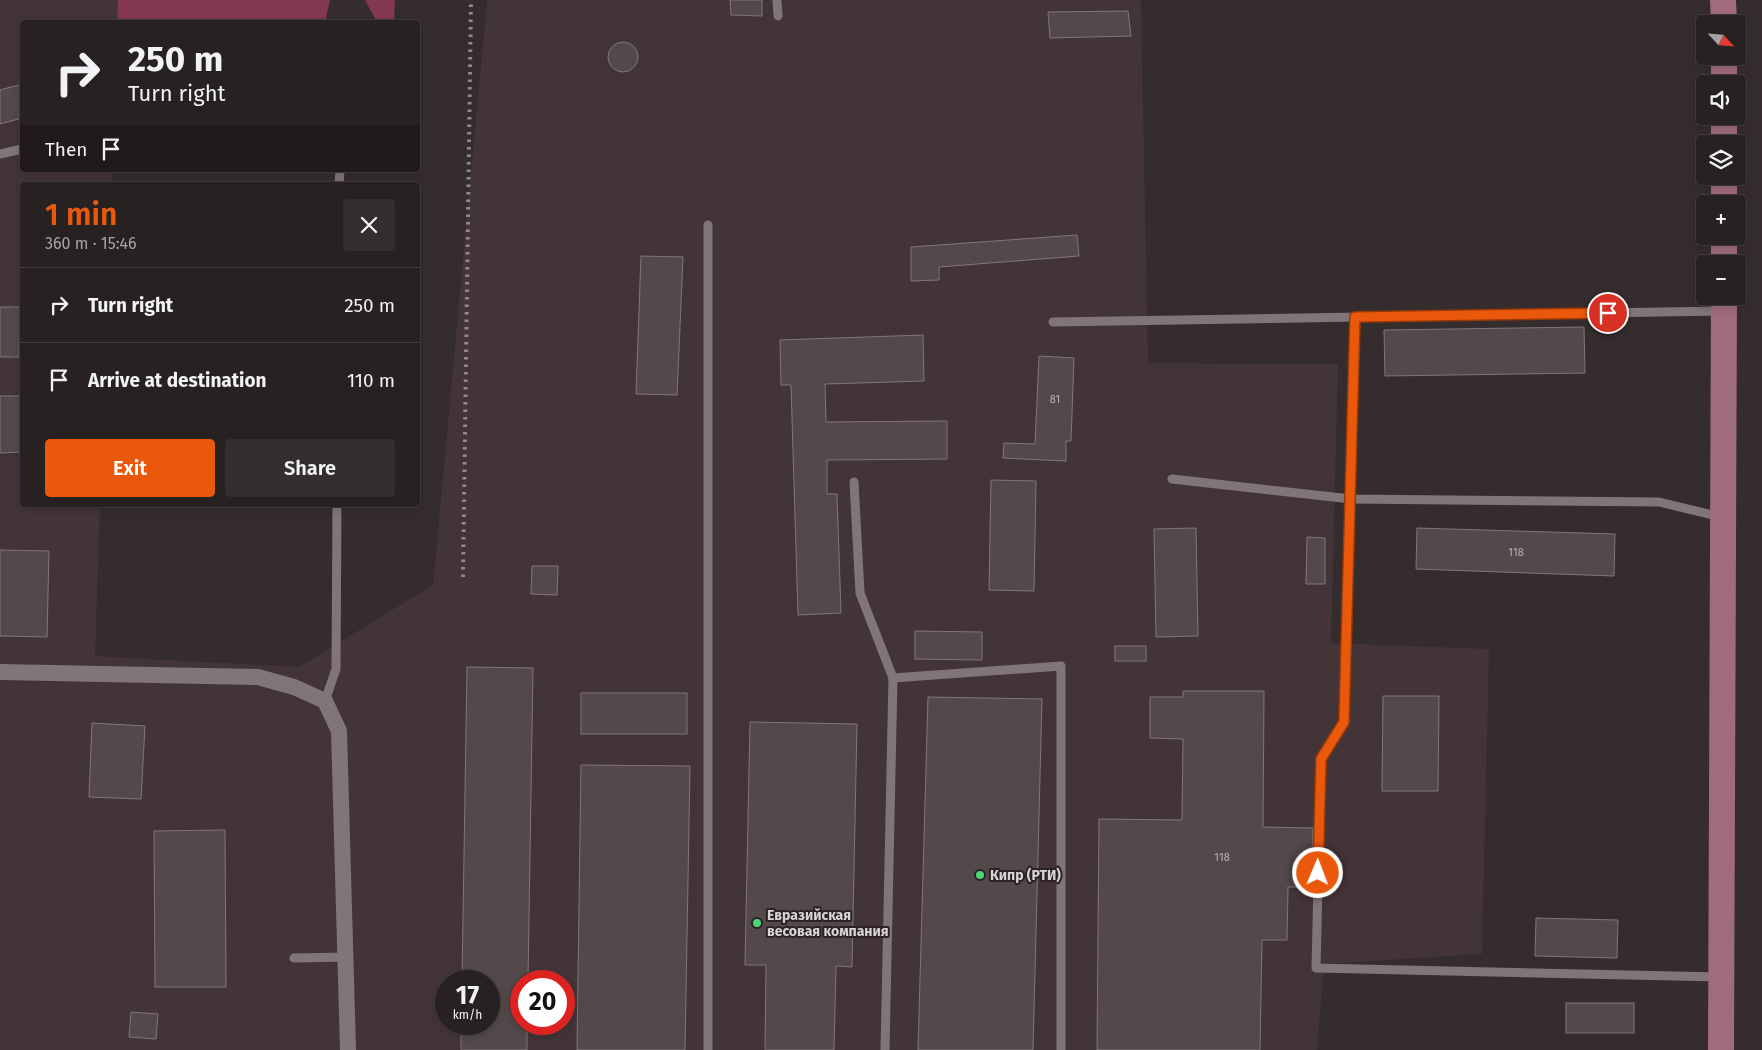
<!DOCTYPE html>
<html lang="en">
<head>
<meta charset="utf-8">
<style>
  body { margin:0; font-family:"Fira Sans",sans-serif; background:#342e2f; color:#f1f3f6; height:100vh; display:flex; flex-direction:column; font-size:19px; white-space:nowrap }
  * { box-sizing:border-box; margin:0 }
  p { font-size:16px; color:#a5a3a5 }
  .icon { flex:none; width:28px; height:28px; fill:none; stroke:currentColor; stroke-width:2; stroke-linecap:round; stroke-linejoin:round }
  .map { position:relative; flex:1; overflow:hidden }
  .drawer { position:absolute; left:20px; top:182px; width:400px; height:325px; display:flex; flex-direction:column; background:#282122; border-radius:5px; box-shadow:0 2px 8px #0003,0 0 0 1px #443e40 }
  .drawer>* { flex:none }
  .banner { position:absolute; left:20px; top:20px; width:400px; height:152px; border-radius:5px; box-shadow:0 2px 8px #0003,0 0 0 1px #443e40; background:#282122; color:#f1f3f6; overflow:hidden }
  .needle { width:32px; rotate:116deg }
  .controls { position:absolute; left:1696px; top:15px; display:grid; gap:10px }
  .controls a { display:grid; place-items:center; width:50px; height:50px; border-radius:5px; background:#282122; box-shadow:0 2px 8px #0003,0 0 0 1px #443e40; font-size:25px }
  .speed { position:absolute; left:435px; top:970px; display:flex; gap:10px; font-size:25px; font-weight:700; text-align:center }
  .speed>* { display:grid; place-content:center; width:65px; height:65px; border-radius:50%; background:#282122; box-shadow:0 2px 8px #0003,0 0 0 1px #443e40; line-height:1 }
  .speed small { font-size:12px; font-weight:400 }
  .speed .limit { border:8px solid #d22; background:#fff; color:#111 }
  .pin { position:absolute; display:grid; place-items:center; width:42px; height:42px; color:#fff; margin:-21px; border:2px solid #fff; border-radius:50%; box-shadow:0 1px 5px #0007 }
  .me { position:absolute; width:55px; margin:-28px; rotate:1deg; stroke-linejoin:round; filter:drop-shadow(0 0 4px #0008) }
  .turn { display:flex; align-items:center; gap:18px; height:105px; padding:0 25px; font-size:22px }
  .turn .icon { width:65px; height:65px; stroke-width:2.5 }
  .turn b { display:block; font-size:35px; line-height:42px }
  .then { display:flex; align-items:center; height:48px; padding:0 25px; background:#0003; gap:10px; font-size:19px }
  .round { display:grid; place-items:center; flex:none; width:52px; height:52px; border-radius:5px; background:#342e2f }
  .overview { display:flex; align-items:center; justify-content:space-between; height:85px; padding:0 25px }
  h1 { font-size:30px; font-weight:600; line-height:38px; color:#ea580c }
  .button { display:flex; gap:10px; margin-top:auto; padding:10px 25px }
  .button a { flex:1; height:58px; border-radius:5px; background:#ea580c; color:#fff; font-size:20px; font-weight:600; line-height:58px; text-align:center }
  .button a+a { background:#342e2f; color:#f1f3f6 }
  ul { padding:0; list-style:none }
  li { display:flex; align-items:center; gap:15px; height:75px; padding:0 25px; border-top:1px solid #443e40 }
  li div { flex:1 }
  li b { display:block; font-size:19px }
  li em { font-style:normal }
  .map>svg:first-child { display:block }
  .built { fill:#433438; fill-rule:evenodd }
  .forest { fill:#833751 }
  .building { fill:#53494b; stroke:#817779 }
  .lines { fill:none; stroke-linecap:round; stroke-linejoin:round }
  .service { stroke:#807679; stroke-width:9 }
  .minor { stroke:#807679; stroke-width:16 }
  .primary { stroke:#a06b7c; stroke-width:26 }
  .rail { stroke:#918a8c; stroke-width:4; stroke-dasharray:2.5 5; stroke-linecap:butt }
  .route-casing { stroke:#983908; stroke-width:12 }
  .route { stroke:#ea580c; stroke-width:9 }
  .poi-dot { fill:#49d778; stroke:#2b2225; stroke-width:2 }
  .labels { text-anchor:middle; stroke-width:4; stroke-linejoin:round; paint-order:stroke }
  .number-label { font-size:11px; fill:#b8b1b3 }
  .poi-label { font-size:14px; font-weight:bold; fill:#dad4d6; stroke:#2b2225; text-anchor:start }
</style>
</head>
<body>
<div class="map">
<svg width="1762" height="1050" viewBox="0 0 1762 1050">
  <rect width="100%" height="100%" fill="#352c2e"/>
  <!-- built -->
  <path class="built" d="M 0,0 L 118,0 L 117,22 L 22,22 L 22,170 L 112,170 L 111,185 L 22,185 L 22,505 L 100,505 L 95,656 L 299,667 L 433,585 L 487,0 L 1141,0 L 1148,363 L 1338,364 L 1331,643 L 1489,649 L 1482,954 L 1324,964 L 1317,1050 L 0,1050 ZM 446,981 L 489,981 L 489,1024 L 446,1024 ZM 521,981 L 564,981 L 564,1024 L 521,1024 Z"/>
  <!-- forest -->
  <g class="forest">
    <polygon points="118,0 330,0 325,22 117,22"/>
    <polygon points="365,0 395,0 394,22 377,22"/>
  </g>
  <!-- building -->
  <g class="building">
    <polygon points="730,0 762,0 762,16 731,15"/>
    <polygon points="1128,11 1131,36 1050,38 1048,12"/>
    <circle cx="623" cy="57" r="15"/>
    <polygon points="22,84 22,118 0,124 0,90"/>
    <polygon points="1077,235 1079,256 939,267 939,280 911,281 911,247"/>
    <polygon points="641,256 683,257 677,395 636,394"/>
    <polygon points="0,307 20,307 19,357 0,357"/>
    <polygon points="1584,327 1585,373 1385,376 1384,330"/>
    <polygon points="923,335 924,381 825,384 826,422 947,421 947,459 827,460 827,494 837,494 841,613 798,615 791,385 781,385 780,340"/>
    <polygon points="1039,356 1074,358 1071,441 1066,441 1066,461 1003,458 1004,443 1035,444"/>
    <polygon points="0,396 22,396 22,452 0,453"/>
    <polygon points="991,480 1036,481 1034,591 989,590"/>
    <polygon points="1196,528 1198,636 1156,637 1154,529"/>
    <polygon points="1417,528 1615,534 1614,576 1416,569"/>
    <polygon points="1307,537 1325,538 1325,584 1306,584"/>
    <polygon points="0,550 49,551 47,637 0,636"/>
    <polygon points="532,566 558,566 557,595 531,594"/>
    <polygon points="915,631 982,632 982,660 915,659"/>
    <rect x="1115" y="646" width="31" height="15"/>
    <polygon points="467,667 533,668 528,981 521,981 521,1024 527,1024 527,1050 461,1050 461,1024 489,1024 489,981 462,981"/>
    <polygon points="1183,691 1264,691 1263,827 1313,828 1312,887 1288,887 1287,940 1262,940 1260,1050 1097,1050 1099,819 1182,820 1183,739 1150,738 1150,697 1183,697"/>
    <rect x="581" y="693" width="106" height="41"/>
    <polygon points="1383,696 1439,696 1438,791 1382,791"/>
    <polygon points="928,697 1042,699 1033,1050 918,1050"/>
    <polygon points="750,722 857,724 852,967 836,966 834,1050 765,1050 766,965 745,965"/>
    <polygon points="92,723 145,726 141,799 89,797"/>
    <polygon points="581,765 690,766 685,1050 577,1050"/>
    <polygon points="225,830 226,987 155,987 154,831"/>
    <polygon points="1536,918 1618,920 1617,958 1535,956"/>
    <rect x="1566" y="1003" width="68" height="30"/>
    <polygon points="131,1012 158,1014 156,1039 129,1037"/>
  </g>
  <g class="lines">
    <!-- service -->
    <g class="service">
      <polyline points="777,0 778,16"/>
      <polyline points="0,154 22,149"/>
      <polyline points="339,185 340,170"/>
      <polyline points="708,225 708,1050"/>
      <polyline points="1355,317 1344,722 1321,759 1316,968 1720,977"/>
      <polyline points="1053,322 1722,311"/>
      <polyline points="1172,479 1351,499 1659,502 1721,517"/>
      <polyline points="854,482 860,593 893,678"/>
      <polyline points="325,701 336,669 337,505"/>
      <polyline points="294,958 346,957"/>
      <polyline points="885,1050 893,678 1061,666 1061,1050"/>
    </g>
    <!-- minor -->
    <polyline class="minor" points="0,672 258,677 294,687 325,701 339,731 348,1050"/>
    <!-- primary -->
    <g class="primary">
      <polyline points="1723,0 1724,24"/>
      <polyline points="1724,56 1724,84"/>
      <polyline points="1724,116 1724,144"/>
      <polyline points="1724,176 1724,204"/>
      <polyline points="1724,236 1724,264"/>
      <polyline points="1721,1050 1724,296"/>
    </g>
    <!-- rail -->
    <polyline class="rail" points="463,577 471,0"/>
  </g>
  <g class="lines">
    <defs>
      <polyline id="route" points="1318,873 1321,759 1344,722 1355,317 1608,313"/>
    </defs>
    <!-- route casing -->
    <use href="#route" class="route-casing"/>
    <!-- route -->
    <use href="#route" class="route"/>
  </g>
  <!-- markers -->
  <g class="poi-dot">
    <circle cx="980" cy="875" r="5"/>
    <circle cx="757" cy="923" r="5"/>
  </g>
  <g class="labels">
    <!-- number labels -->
    <g class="number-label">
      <text x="1055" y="403">81</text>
      <text x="1516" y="556">118</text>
      <text x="1222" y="861">118</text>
    </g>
    <!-- poi labels -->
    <g class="poi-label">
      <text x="990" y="880">Кипр (РТИ)</text>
      <text x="767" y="920">Евразийская<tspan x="767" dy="16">весовая компания</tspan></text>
    </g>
  </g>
</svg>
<div class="controls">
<a><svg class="needle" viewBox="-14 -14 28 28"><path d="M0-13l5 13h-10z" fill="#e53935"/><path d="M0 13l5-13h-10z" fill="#a5a3a5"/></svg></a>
<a><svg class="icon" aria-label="sound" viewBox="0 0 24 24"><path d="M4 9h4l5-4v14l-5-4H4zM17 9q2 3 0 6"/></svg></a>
<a><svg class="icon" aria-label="layers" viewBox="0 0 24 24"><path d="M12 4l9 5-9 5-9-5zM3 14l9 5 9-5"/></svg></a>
<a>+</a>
<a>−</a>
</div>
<div class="speed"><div>17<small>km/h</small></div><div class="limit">20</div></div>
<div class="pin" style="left:1608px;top:313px;background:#d93025"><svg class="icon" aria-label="arrive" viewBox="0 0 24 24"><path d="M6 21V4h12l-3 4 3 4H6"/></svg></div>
<svg class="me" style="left:1318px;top:873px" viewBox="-20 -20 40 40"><circle r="17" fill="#ea580c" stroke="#fff" stroke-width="3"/><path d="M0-11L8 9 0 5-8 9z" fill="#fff"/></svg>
<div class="banner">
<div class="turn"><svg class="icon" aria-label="right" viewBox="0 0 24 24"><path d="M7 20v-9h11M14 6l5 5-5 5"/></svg><div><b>250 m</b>Turn right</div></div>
<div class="then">Then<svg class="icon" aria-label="arrive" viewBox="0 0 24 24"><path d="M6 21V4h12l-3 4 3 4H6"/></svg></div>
</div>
<section class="drawer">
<div class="overview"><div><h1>1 min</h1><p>360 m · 15:46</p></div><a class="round"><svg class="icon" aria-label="close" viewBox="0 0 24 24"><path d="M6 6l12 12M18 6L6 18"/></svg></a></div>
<ul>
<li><svg class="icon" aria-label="right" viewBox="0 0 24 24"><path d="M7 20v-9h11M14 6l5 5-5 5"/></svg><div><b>Turn right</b></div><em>250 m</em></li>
<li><svg class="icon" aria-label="arrive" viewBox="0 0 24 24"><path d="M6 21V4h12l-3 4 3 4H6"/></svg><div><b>Arrive at destination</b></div><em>110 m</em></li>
</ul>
<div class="button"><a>Exit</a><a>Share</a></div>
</section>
</div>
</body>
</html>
